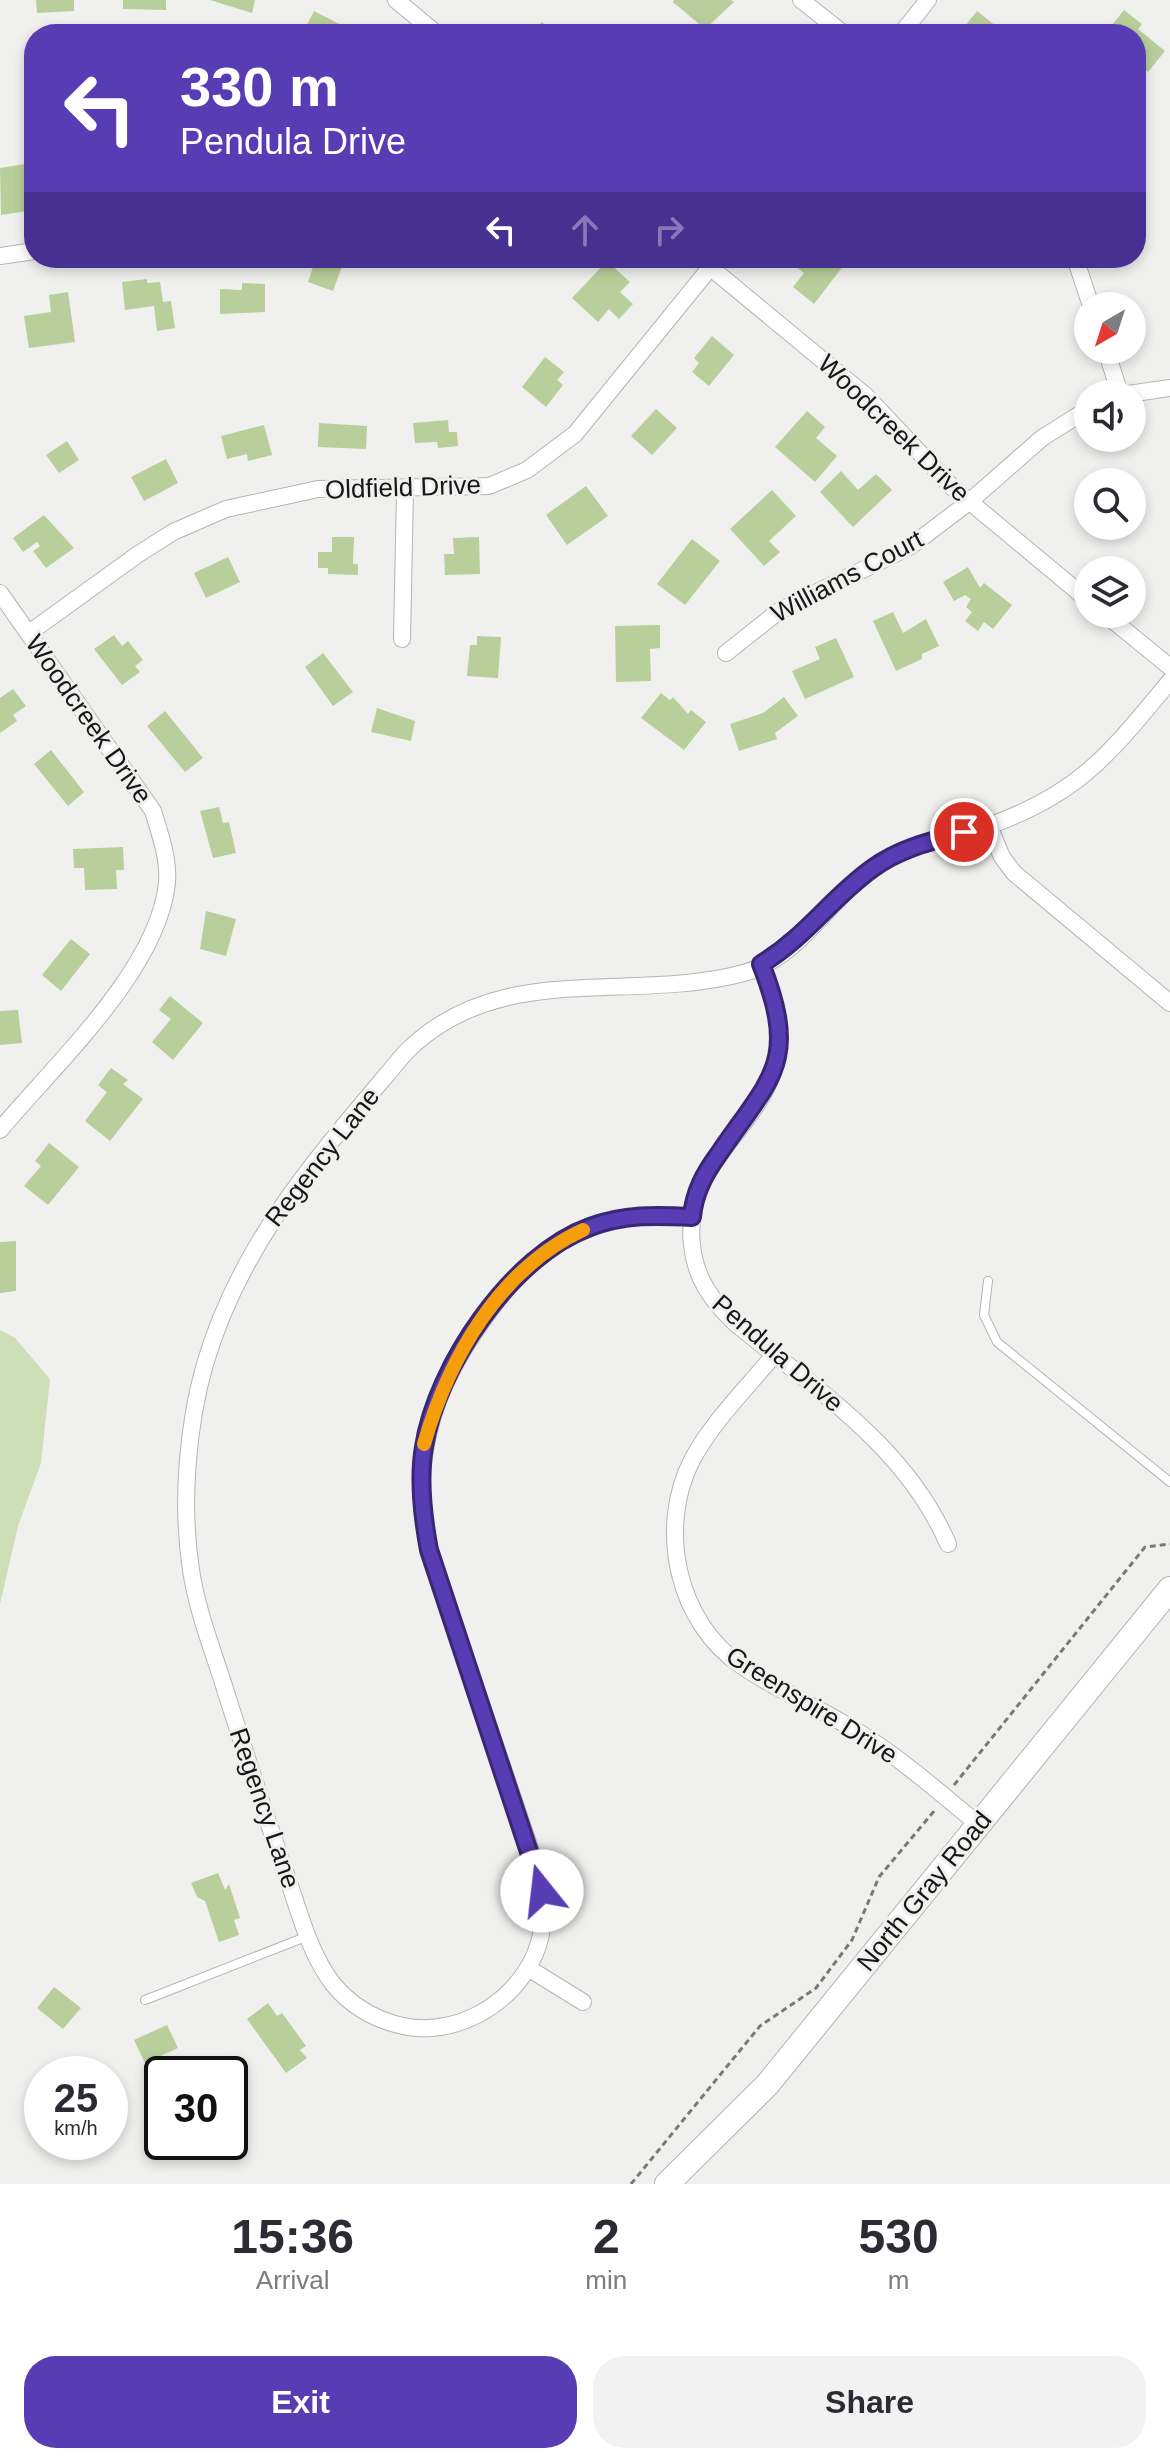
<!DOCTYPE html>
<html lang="en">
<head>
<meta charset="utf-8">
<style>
  body { margin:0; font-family:Helvetica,sans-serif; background:#f2f2f3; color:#2b2b33; height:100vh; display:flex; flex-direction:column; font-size:30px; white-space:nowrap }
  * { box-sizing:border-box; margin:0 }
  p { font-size:26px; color:#7c7c81 }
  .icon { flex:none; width:44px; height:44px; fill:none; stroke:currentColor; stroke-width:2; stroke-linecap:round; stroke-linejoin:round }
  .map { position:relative; height:2184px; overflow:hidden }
  .drawer { display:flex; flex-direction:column; background:#fff; flex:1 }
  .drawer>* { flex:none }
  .guide { position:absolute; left:24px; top:24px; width:1122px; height:244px; border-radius:32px; box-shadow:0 4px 12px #0003; background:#583cb4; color:#fff; overflow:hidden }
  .needle { width:52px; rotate:219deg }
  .controls { position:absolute; left:1074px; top:292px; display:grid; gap:16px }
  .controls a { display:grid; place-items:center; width:72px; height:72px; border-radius:50%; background:#fff; box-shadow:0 4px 12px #0003; font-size:40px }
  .speed { position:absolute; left:24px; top:2056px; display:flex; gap:16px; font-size:40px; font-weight:700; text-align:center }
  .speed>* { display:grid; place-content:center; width:104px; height:104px; border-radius:50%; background:#fff; box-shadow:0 4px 12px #0003; line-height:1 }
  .speed small { font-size:20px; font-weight:400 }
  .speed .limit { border:4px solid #111; border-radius:12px; background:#fff; color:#111 }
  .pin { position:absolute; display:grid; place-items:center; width:68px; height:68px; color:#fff; margin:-34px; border:4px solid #fff; border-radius:50%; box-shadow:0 2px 8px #0007 }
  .me { position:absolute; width:88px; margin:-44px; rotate:344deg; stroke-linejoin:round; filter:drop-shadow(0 0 6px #0008) }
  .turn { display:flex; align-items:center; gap:28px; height:168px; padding:0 24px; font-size:36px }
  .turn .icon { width:104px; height:104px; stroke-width:2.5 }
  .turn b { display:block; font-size:56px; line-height:68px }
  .lanes { display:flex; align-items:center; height:76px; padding:0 24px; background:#0003; justify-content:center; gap:40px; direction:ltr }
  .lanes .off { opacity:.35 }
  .eta { display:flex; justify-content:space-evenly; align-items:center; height:136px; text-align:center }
  .eta b { font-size:48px; font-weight:700; line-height:56px }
  .button { display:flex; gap:16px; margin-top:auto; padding:16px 24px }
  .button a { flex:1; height:92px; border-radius:32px; background:#583cb4; color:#fff; font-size:32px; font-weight:700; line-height:92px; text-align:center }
  .button a+a { background:#f2f2f3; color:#2b2b33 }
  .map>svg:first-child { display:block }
  .green { fill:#cddfb7 }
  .building { fill:#b8cf9b }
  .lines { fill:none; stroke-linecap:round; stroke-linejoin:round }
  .lane-casing { stroke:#b3b5b2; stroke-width:10 }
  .street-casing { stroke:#b3b5b2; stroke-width:18 }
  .secondary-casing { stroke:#b3b5b2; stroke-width:26 }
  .path { stroke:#797a78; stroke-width:3; stroke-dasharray:6 4; stroke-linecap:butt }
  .lane { stroke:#fff; stroke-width:8 }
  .street { stroke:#fff; stroke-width:16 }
  .secondary { stroke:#fff; stroke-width:24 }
  .route-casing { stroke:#392775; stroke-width:20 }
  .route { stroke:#583cb4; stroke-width:14 }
  .slow { stroke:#f59e0b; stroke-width:14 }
  .labels { text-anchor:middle; stroke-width:6; stroke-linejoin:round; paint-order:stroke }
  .street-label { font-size:26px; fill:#161716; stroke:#f0f1ee }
</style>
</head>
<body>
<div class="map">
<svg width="1170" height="2184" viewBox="0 0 1170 2184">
  <rect width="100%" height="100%" fill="#f0f1ee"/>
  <!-- green -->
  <polygon class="green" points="0,1330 15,1338 50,1379 41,1463 18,1526 0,1604"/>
  <!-- building -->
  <g class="building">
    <polygon points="36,0 74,0 74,11 37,13"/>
    <polygon points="123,0 166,0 166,10 123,9"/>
    <polygon points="210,0 255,0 252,13"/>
    <polygon points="674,0 731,0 734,2 705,29 673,2"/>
    <polygon points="1124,10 1142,24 1138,29 1165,51 1148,72 1136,62 1136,34 1105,34"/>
    <polygon points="314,11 349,29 346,34 303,33"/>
    <polygon points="977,11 1006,34 964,34 968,29 965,26"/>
    <polygon points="542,22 554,34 530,34"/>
    <polygon points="32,163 34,210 1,215 0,168"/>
    <polygon points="316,258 345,258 333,291 308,282"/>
    <polygon points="785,258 835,258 844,265 814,304 793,287 804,273"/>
    <polygon points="607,261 630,282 620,292 633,304 619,319 609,309 598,322 572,298"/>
    <polygon points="147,279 147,283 160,282 163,302 171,301 175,328 157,331 154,306 125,310 122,282"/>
    <polygon points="242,283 265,284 265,312 220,314 220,289 242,290"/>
    <polygon points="68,292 75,342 29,348 24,316 51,312 49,295"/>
    <polygon points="712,336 734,355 709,386 692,372 699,363 694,358"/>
    <polygon points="545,357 564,372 557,380 563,385 546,407 522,387"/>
    <polygon points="656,409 677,428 652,455 631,436"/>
    <polygon points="807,411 825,427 816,438 837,456 815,482 775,447"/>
    <polygon points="448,420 449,432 457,432 458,446 438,448 437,442 415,443 413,423"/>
    <polygon points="319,423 367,426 366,449 318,447"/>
    <polygon points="264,425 272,455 248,461 247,454 227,459 221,436"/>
    <polygon points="67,441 79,460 59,473 46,455"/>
    <polygon points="166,459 178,483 144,501 131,477"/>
    <polygon points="841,471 858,490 876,474 892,490 853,527 820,492"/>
    <polygon points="586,486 608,516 567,545 546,515"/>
    <polygon points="772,490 796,516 769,541 780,552 764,566 730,529"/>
    <polygon points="44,515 74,548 46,568 33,551 40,546 37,542 23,552 13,538"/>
    <polygon points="332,537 354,537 353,564 358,564 358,575 328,574 328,568 318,568 318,552 332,552"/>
    <polygon points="479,537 480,574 445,575 444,554 454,554 453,538"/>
    <polygon points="692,539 720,561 685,605 657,584"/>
    <polygon points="228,557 240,582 206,598 194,573"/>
    <polygon points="968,567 980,588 984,583 1012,605 993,629 984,622 978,631 965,621 972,612 966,607 971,599 965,595 954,601 943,582"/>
    <polygon points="893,612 903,633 926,619 939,646 922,654 922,659 896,671 873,621"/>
    <polygon points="660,625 660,648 650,649 651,681 616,682 615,626"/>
    <polygon points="114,635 122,646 128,641 143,660 135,666 140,672 122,685 94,649"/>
    <polygon points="477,636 501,637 498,678 467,676 470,645 477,645"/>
    <polygon points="836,638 854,677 805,699 792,671 820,659 815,647"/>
    <polygon points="323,653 353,692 333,706 305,667"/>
    <polygon points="13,689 26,706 13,715 17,721 0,733 0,698"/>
    <polygon points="661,693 670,700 673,697 688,714 691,710 706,722 684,750 641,718"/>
    <polygon points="784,697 798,716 775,733 777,739 739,751 730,724 763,713"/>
    <polygon points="377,708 415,721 411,741 371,732"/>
    <polygon points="165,711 203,758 185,772 147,726"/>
    <polygon points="51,750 84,792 68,806 34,764"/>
    <polygon points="219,807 223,823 229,822 236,853 213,858 200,811"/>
    <polygon points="123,847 124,870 116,870 117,889 85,890 84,868 74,868 73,849"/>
    <polygon points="206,911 236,919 226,956 200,949"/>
    <polygon points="71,939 90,954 61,991 42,975"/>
    <polygon points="170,996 203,1023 173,1060 152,1042 171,1019 159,1010"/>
    <polygon points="18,1010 22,1043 0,1045 0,1011"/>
    <polygon points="111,1068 128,1080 123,1084 143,1099 110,1141 85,1121 107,1092 98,1085"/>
    <polygon points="49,1143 79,1167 48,1205 24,1186 41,1166 35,1161"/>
    <polygon points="16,1241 16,1291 0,1293 0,1242"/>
    <polygon points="218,1873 225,1890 229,1884 240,1918 234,1920 239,1935 219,1942 205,1901 197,1897 191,1883"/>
    <polygon points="54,1987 81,2008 63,2029 37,2008"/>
    <polygon points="268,2003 277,2016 282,2013 306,2046 300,2050 307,2058 286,2073 247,2019"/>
    <polygon points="167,2025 178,2048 145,2063 134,2040"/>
  </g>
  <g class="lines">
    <defs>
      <g id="lane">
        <polyline points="988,1281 984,1315 997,1342 1170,1482"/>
        <polyline points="145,2000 308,1936"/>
      </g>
      <g id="street">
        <polyline points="396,0 437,34"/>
        <polyline points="801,0 844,34"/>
        <polyline points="901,34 928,0"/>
        <polyline points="0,256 34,251"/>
        <polyline points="699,258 866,396 952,487 1088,600"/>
        <polyline points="1075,258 1091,306"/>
        <polyline points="1106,350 1120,394"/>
        <polyline points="1128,394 1170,388"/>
        <path d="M 0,593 L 153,811 C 160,834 169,859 167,883 C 158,970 55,1064 0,1130"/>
        <polyline points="1105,614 1170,667"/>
        <polyline points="29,633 137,555 173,532 226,509 318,489 489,486 527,470 575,434 718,258"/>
        <polyline points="402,639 405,490"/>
        <polyline points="726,653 779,611 911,546 969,502 1042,438 1088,409"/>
        <polyline points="989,826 1002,857 1014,873 1170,1003"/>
        <path d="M 761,964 C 773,994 783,1021 778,1053 C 766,1128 682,1159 692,1245 C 695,1278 712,1301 735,1323 C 815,1389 906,1446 948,1544"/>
        <path d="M 692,1217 C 609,1211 553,1231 500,1297 C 453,1357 420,1418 422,1496 C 423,1544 442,1588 457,1633 C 477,1692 497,1751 517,1810 C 528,1844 544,1880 543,1916 C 542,1972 494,2019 440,2027 C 401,2033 358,2015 333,1984 C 309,1953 299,1910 286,1874 C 264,1812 244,1749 224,1686 C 212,1648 197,1610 191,1570 C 181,1506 187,1426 205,1364 C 242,1238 323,1151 405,1053 C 499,958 626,1004 744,973 C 800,958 830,897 875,867 C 911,843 949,839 988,826 C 1080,794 1111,752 1170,681"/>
        <path d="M 774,1355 C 746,1389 712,1422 692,1460 C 657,1528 677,1623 742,1666 C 780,1692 824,1710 863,1735 C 904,1761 940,1793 978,1824"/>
        <polyline points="528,1968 583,2002"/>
      </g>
      <polyline id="secondary" points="667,2184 767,2085 1170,1589"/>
    </defs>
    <!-- lane casing -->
    <use href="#lane" class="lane-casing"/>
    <!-- street casing -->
    <use href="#street" class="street-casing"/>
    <!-- secondary casing -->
    <use href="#secondary" class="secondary-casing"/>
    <!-- path -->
    <g class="path">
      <polyline points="954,1785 1145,1547 1170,1544"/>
      <polyline points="631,2184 760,2026 816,1988 852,1940 879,1877 935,1810"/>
    </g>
    <!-- lane -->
    <use href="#lane" class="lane"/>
    <!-- street -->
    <use href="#street" class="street"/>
    <!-- secondary -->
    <use href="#secondary" class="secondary"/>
  </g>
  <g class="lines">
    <defs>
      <path id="route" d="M 542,1891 L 429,1550 C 423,1518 418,1481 424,1447 C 436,1367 512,1255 590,1227 C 624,1214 656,1215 692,1217 C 694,1193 704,1174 718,1155 C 771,1077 800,1063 761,964 C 805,938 832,897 873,868 C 901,848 932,841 964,832"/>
    </defs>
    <!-- route casing -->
    <use href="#route" class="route-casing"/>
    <!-- route -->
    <use href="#route" class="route"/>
    <!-- slow -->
    <path class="slow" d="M 424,1444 C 449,1358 499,1269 583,1230"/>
  </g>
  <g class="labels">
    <!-- street labels -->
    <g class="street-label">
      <text transform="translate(894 428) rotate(44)" y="9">Woodcreek Drive</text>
      <text transform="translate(403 487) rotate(-2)" y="9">Oldfield Drive</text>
      <text transform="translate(847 576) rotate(-28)" y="9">Williams Court</text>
      <text transform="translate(89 719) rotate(55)" y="9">Woodcreek Drive</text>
      <text transform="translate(322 1157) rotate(-52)" y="9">Regency Lane</text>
      <text transform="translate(778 1353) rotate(41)" y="9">Pendula Drive</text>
      <text transform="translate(812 1705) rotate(32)" y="9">Greenspire Drive</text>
      <text transform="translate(265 1808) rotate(71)" y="9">Regency Lane</text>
      <text transform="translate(924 1891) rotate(-51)" y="9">North Gray Road</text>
    </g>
  </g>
</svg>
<div class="controls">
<a><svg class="needle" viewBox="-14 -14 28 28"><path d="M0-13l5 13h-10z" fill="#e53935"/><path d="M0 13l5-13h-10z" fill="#7c7c81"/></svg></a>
<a><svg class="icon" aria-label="sound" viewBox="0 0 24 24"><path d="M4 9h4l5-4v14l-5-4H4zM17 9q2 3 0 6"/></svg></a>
<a><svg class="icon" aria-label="search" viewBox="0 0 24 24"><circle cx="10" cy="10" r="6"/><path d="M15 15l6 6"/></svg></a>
<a><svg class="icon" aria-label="layers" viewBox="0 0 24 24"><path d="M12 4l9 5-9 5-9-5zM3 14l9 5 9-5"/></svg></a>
</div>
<div class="speed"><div>25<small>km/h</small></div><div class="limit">30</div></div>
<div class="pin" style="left:964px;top:832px;background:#d93025"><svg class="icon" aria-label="arrive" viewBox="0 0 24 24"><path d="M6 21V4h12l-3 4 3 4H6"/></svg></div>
<svg class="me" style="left:542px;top:1891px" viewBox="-20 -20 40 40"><circle r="19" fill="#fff"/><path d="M0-13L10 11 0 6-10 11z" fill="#583cb4"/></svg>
<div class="guide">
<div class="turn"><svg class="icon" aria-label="left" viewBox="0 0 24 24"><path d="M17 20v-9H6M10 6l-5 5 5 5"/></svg><div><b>330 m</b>Pendula Drive</div></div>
<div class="lanes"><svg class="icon" aria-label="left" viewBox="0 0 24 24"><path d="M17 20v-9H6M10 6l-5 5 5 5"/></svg><svg class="icon off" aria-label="ahead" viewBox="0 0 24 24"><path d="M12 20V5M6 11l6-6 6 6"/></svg><svg class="icon off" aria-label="right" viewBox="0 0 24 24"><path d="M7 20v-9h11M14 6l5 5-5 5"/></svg></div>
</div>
</div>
<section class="drawer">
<div class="eta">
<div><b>15:36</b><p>Arrival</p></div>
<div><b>2</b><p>min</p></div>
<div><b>530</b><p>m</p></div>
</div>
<div class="button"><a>Exit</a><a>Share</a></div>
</section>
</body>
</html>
